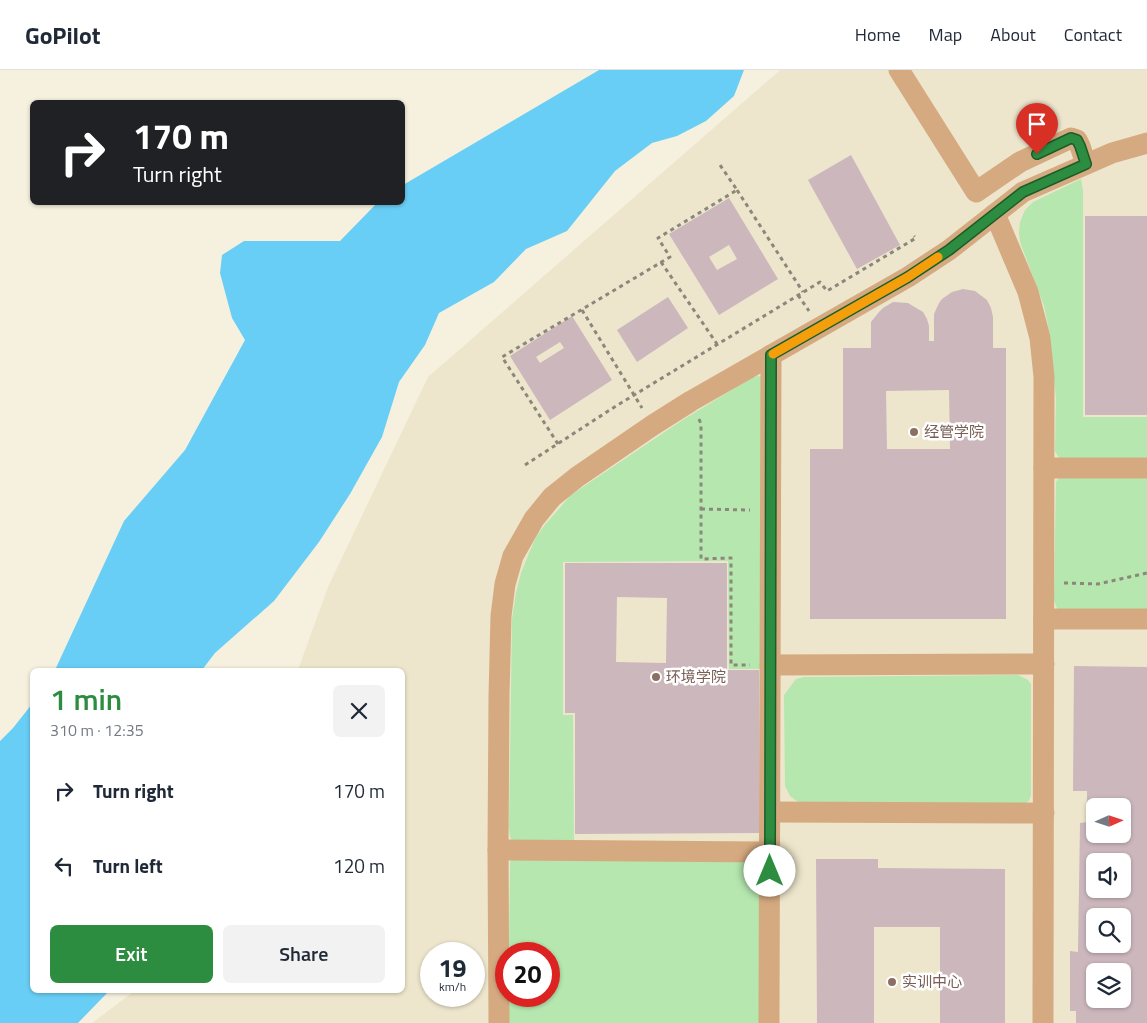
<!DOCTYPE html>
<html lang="en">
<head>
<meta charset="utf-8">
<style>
  body { margin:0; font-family:"Titillium Web","Noto Sans SC",sans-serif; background:#f2f2f3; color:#1f2937; height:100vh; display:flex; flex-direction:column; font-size:19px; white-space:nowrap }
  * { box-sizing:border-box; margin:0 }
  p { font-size:16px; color:#747a83 }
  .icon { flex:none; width:28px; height:28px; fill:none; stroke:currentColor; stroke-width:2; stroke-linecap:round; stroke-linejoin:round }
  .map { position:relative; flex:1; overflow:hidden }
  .side { position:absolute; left:30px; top:598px; width:375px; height:325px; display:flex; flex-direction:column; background:#fff; border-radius:8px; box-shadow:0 1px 4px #0004 }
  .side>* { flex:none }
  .top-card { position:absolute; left:30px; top:30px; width:375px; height:105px; border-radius:8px; box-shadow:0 1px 4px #0004; background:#202124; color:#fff; overflow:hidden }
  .needle { width:32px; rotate:87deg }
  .tools { position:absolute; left:1086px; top:728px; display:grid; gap:10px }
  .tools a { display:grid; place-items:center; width:45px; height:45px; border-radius:8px; background:#fff; box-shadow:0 1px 4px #0004; font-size:25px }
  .speed { position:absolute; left:420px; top:872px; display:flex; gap:10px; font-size:25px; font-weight:700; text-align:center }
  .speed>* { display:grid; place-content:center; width:65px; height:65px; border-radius:50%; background:#fff; box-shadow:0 1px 4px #0004; line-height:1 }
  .speed small { font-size:12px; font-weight:400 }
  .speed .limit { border:8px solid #d22; background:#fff; color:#111 }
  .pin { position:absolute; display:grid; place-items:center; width:42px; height:42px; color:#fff; margin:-51px -21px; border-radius:50% 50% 50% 0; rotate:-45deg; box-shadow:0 0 5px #0007 }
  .pin .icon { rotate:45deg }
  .me { position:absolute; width:55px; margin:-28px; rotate:0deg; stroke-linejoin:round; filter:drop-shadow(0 0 4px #0008) }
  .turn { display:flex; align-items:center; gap:18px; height:105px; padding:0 20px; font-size:22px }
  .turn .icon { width:65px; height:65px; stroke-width:2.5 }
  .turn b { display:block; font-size:35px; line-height:42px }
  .round { display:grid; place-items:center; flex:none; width:52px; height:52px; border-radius:8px; background:#f2f2f3 }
  .headline { display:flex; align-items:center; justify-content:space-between; height:85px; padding:0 20px }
  h1 { font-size:30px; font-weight:600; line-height:38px; color:#2c8d41 }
  .primary-button { display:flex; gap:10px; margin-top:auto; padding:10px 20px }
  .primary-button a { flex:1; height:58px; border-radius:8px; background:#2c8d41; color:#fff; font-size:20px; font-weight:600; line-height:58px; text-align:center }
  .primary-button a+a { background:#f2f2f3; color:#1f2937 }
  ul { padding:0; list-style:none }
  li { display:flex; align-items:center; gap:15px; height:75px; padding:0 20px }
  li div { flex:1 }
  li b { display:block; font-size:19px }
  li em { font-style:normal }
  header { display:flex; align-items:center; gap:30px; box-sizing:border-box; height:70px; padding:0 25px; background:#fff; border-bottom:1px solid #e0e1e3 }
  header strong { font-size:24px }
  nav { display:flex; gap:28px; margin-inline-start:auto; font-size:18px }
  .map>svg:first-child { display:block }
  .built { fill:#ede6cc; fill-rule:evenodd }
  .green { fill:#b5e7af }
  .water { fill:#69cef5 }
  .building { fill:#ccb7bd; fill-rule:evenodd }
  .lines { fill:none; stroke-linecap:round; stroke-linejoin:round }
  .path { stroke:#8b887b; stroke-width:3; stroke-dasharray:4 4; stroke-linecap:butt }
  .minor { stroke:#d6aa80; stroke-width:21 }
  .route-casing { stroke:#1d5c2a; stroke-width:12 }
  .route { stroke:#2c8d41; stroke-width:9 }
  .slow { stroke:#f59e0b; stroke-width:9 }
  .education-dot { fill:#8d6e63; stroke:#fff; stroke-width:2 }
  .labels { text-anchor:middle; stroke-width:5; stroke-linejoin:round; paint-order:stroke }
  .education-label { font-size:15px; fill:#785e54; stroke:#fff; text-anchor:start }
</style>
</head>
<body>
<header>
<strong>GoPilot</strong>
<nav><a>Home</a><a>Map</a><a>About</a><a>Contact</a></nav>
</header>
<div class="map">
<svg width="1147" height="953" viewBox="0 0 1147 953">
  <rect width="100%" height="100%" fill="#f6f1de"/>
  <!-- built -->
  <path class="built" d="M 780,0 L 1147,0 L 1147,953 L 92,953 L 136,920 L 402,920 L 402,600 L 298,600 L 328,517 L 428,307 ZM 1095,736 L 1122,736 L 1122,764 L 1095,764 ZM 1095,791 L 1122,791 L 1122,819 L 1095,819 ZM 1095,846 L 1122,846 L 1122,874 L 1095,874 ZM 431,884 L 474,884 L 474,926 L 431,926 ZM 506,884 L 549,884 L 549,926 L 506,926 ZM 1095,901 L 1122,901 L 1122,929 L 1095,929 Z"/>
  <!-- green -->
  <g class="green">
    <polygon points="1081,109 1083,120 1083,347 1147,347 1147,391 1059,388 1055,381 1056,328 1050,265 1044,236 1020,172 1019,163 1020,152 1025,140 1033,132"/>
    <polygon points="758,306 762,307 766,599 729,599 728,491 563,492 563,645 573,645 574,775 513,772 510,767 509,758 512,549 516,523 521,503 529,483 536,467 544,456 571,425 681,351 753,307"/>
    <polygon points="1147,403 1147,541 1058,541 1054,530 1056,412 1059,408"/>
    <polygon points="1018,605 1028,610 1031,614 1031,725 1029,731 1023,734 798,732 790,726 785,716 784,625 796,609 804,607"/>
    <polygon points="512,787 757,788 763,794 765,953 509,953 509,926 549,926 549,884 509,884 510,793"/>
  </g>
  <!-- water -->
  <g class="water">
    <polygon points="599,0 744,0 734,26 706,51 677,66 652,73 615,101 567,161 526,179 494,212 439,243 425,275 399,312 382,367 350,424 319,472 274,531 215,583 202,600 55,600 124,451 185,380 245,270 232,248 220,203 222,185 244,171 340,171 377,133 402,132 403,115"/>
    <polygon points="32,634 32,920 110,920 78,953 0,953 0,671 13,658"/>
  </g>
  <!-- building -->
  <g class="building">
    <polygon points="851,85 900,175 857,199 808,110"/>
    <path d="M 729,128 L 778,209 L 719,245 L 669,164 ZM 729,175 L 737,189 L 717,200 L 709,187 Z"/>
    <rect x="1085" y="146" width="62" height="199"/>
    <path d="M 963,219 L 975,221 L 987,230 L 991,238 L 993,247 L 993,278 L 1006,278 L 1006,549 L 810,549 L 810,379 L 843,379 L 843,278 L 871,278 L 871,252 L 879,242 L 883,238 L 893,232 L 908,233 L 923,242 L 927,249 L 929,256 L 929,271 L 934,271 L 934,244 L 939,233 L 942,229 L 952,222 ZM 949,320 L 950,379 L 887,379 L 886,321 Z"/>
    <polygon points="668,227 688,258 637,292 617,260"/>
    <path d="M 572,246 L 612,310 L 550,350 L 510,286 ZM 560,272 L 564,278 L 540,293 L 536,287 Z"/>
    <path d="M 565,493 L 727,493 L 727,600 L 759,600 L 760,763 L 575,764 L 575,643 L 565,643 ZM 617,527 L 667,528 L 666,593 L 616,592 Z"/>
    <path d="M 1074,596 L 1147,597 L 1147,953 L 1076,953 L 1076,941 L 1070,941 L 1070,881 L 1078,882 L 1080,753 L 1087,752 L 1087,721 L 1073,721 ZM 1095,736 L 1122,736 L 1122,764 L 1095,764 ZM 1095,791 L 1122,791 L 1122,819 L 1095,819 ZM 1095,846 L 1122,846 L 1122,874 L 1095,874 ZM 1095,901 L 1122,901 L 1122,929 L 1095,929 Z"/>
    <polygon points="816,789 878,789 878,798 1005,799 1005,953 940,953 940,857 874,857 874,953 817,953"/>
  </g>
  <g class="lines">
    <!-- path -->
    <g class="path">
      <polyline points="737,120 803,222"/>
      <polyline points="661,192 717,274"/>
      <polyline points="798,225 809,241"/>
      <polyline points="582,240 642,338"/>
      <polyline points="699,349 701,354 701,489 731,488 731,595 750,595"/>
      <polyline points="558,374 502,287 670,187 658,168 737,120 720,95"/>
      <polyline points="525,395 616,336 820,212 827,221 916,168 914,166"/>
      <polyline points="701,439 750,440"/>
      <polyline points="1064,513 1098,514 1147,503"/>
    </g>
    <!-- minor -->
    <g class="minor">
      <polyline points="899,0 976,122 1020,92 1071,68 1077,70 1080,76 1086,94"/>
      <polyline points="995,144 1028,222 1040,268 1044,307 1043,953"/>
      <polyline points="1044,398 1147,398"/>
      <polyline points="1044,549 1147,549"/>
      <polyline points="770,595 1044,594"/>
      <polyline points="770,742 1044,743"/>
      <polyline points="498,780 770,782"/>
      <polyline points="499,953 498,780 499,626 501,546 505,514 513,486 534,449 552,427 577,407 653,355 691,331 908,207 949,180 1023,122 1112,83 1147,73"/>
      <polyline points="769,953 771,285"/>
    </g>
  </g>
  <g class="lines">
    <defs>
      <polyline id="route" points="770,801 771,285 908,207 949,180 1023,122 1086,94 1080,76 1077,70 1071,68 1037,84"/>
    </defs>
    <!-- route casing -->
    <use href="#route" class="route-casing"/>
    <!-- route -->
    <use href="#route" class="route"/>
    <!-- slow -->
    <polyline class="slow" points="773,284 908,207 938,187"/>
  </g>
  <!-- markers -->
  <g class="education-dot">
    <circle cx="914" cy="362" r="5"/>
    <circle cx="656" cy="607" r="5"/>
    <circle cx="892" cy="912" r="5"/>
  </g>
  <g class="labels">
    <!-- education labels -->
    <g class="education-label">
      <text x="924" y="367">经管学院</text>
      <text x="666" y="612">环境学院</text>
      <text x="902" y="917">实训中心</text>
    </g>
  </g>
</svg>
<div class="tools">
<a><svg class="needle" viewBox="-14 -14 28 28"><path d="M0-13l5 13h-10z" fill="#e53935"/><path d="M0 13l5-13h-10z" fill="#747a83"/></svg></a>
<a><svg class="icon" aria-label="sound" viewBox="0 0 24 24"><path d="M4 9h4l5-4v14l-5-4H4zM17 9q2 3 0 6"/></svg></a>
<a><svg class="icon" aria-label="search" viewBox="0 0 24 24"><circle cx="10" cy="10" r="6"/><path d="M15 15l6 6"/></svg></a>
<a><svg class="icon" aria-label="layers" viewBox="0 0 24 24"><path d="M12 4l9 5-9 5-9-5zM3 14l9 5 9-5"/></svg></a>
</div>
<div class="speed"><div>19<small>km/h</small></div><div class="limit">20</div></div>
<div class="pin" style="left:1037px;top:84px;background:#d93025"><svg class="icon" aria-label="arrive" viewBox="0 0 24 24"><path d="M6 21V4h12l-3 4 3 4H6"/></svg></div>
<svg class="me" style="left:770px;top:801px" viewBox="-20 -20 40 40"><circle r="19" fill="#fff"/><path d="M0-13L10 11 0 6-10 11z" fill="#2c8d41"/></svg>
<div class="top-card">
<div class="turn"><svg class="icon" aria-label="right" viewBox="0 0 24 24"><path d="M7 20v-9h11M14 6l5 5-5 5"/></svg><div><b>170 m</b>Turn right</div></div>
</div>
<section class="side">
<div class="headline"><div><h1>1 min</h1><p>310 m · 12:35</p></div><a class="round"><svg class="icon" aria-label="close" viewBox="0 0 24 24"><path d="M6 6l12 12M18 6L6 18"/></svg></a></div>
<ul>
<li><svg class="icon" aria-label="right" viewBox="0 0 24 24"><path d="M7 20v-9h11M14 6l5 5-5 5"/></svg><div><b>Turn right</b></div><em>170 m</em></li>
<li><svg class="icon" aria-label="left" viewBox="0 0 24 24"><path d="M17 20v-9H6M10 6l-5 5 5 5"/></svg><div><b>Turn left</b></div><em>120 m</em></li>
</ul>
<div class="primary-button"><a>Exit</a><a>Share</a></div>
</section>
</div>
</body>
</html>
